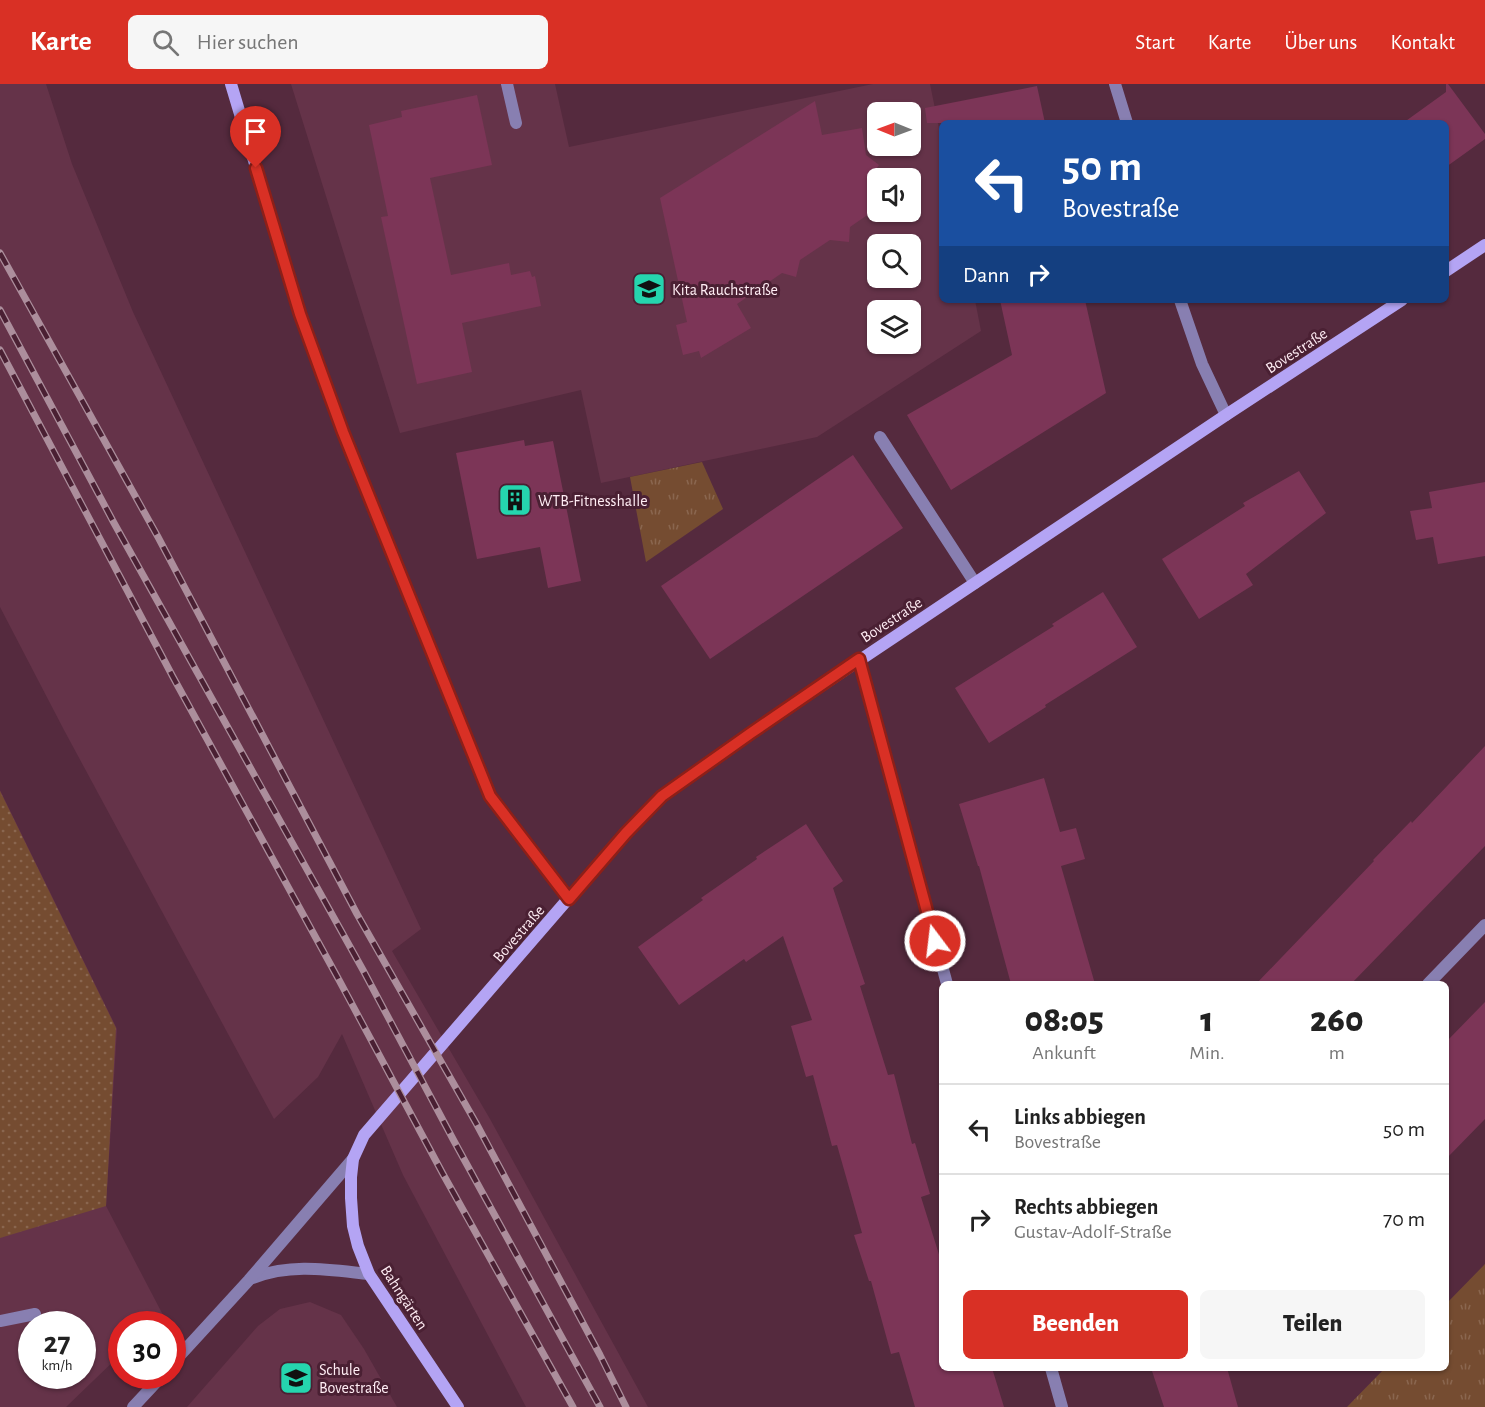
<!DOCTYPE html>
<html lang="de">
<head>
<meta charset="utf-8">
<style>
  body { margin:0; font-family:"Alegreya Sans",sans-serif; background:#f6f6f6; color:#222; height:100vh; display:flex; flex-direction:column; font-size:22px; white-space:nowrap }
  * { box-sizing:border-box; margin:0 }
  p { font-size:20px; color:#767676 }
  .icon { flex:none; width:33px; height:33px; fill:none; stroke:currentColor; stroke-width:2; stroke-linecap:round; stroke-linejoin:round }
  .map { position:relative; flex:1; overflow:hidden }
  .sheet { position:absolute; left:939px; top:897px; width:510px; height:390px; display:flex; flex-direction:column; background:#fff; border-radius:9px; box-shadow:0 2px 4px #0004 }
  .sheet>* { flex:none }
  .top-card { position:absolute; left:939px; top:36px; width:510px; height:183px; border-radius:9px; box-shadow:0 2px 4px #0004; background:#1a4fa0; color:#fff; overflow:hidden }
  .needle { width:39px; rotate:271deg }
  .buttons { position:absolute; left:867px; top:18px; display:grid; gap:12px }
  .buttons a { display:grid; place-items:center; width:54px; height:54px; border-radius:9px; background:#fff; box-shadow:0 2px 4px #0004; font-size:30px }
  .speed { position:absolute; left:18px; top:1227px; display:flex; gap:12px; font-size:30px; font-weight:700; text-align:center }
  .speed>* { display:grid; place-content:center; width:78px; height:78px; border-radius:50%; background:#fff; box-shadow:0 2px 4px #0004; line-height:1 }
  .speed small { font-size:15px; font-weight:400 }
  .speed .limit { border:9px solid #d22; background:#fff; color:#111 }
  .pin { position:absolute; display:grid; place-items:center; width:51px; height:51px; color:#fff; margin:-62px -26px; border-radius:50% 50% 50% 0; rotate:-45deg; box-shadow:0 0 6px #0007 }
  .pin .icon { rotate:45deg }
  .me { position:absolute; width:66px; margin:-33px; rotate:345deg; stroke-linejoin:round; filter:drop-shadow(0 0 4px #0008) }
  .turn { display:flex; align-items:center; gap:21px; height:126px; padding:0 24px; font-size:27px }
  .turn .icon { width:78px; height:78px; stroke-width:2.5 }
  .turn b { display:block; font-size:42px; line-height:51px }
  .then { display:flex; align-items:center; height:57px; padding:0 24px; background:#0003; gap:12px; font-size:22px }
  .eta { display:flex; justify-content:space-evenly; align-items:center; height:102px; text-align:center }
  .eta b { font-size:36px; font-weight:800; line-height:42px }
  .action { display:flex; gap:12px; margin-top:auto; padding:12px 24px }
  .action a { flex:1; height:69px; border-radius:9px; background:#d93025; color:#fff; font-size:24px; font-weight:800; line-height:69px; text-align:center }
  .action a+a { background:#f6f6f6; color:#222 }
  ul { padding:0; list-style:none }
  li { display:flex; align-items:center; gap:18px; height:90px; padding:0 24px; border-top:2px solid #e0e0e0 }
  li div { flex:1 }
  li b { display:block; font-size:22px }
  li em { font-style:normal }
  header { display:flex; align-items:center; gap:36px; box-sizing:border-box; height:84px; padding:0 30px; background:#d93025; color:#fff }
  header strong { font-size:28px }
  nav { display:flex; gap:33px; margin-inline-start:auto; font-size:21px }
  .search { width:420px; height:54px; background:#f6f6f6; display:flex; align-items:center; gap:15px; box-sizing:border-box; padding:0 21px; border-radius:9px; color:#767676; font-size:22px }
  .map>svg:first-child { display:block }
  .built { fill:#653349; fill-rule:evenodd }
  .grass { fill:url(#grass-dots) }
  .park { fill:url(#park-tufts) }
  .building { fill:#7c3557 }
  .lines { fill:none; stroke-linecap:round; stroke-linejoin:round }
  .lane { stroke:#887fb1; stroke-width:12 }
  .street { stroke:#887fb1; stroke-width:12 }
  .secondary { stroke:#b4a4f4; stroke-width:12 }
  .rail-casing { stroke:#ac8e9c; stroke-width:7 }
  .rail { stroke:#4a2033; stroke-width:4.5; stroke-dasharray:14; stroke-linecap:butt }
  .route-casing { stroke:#8d1f18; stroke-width:15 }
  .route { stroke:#d93025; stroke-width:10 }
  .labels { text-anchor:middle; stroke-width:6; stroke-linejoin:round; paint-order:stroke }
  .poi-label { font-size:16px; fill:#ffedf4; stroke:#4a2033; text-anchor:start }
  .street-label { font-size:16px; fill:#ffedf4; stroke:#4a2033 }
</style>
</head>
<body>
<header>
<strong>Karte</strong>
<div class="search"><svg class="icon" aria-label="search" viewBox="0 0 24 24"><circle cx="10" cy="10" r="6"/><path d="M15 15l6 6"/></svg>Hier suchen</div>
<nav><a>Start</a><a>Karte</a><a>Über uns</a><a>Kontakt</a></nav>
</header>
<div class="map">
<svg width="1485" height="1323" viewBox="0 0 1485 1323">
  <defs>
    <pattern id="grass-dots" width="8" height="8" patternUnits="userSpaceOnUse" patternTransform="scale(1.5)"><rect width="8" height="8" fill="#754c31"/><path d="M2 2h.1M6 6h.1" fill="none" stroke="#8a664f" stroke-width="1.8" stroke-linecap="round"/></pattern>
    <pattern id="park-tufts" width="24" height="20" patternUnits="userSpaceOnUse" patternTransform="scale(1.5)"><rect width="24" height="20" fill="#754c31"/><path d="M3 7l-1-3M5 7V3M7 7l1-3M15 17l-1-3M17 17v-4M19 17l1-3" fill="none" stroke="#8a664f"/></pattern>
  </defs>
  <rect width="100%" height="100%" fill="#552a3e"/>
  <!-- built -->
  <g class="built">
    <polygon points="0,0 46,0 72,80 133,228 421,845 392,867 490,1035 648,1323 526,1323 403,1091 342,950 318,993 274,1035 64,646 0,523"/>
    <path d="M 291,0 L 555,0 L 569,63 L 873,0 L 930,0 L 942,59 L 942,216 L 975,216 L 981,247 L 817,353 L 601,399 L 581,306 L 400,349 ZM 878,28 L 910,28 L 910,62 L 878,62 ZM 878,94 L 910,94 L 910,128 L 878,128 ZM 878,160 L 910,160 L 910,194 L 878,194 ZM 878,226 L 910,226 L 910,260 L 878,260 Z"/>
    <path d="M 0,706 L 117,945 L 106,1122 L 163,1231 L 153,1240 L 122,1240 L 121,1270 L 66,1323 L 0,1323 ZM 32,1240 L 82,1240 L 82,1292 L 32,1292 Z"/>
    <polygon points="310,1218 341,1231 364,1265 397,1323 187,1323 258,1242 280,1225"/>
  </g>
  <!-- grass -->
  <polygon class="grass" points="0,707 116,944 106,1122 0,1154"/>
  <!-- park -->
  <g class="park">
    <polygon points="702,378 723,425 646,478 630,393"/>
    <polygon points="1485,1180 1485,1323 1347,1323 1385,1284 1446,1284 1446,1220"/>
  </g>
  <!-- building -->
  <g class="building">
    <polygon points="1446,0 1448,0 1485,50 1485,55 1446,83 1446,39 1403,39 1446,8"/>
    <polygon points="1037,2 1045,39 927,39 925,24"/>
    <polygon points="477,11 492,81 430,94 451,191 509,179 511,191 530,187 532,193 535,192 541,222 462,239 472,288 417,300 381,133 388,132 369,41 402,33 401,27"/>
    <polygon points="815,17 822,51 862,44 866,71 879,81 869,95 876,125 850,143 849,158 830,156 800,176 796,193 782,189 737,220 751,244 701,274 699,267 683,271 676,241 687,238 660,114"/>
    <polygon points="1000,216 1085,216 1106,309 951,406 907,331 1012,271"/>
    <polygon points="524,356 525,362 553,357 581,497 548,504 540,463 477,475 456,369"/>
    <polygon points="853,371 903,444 710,575 661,502"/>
    <polygon points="1299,387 1326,429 1246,490 1253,501 1199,535 1162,475 1245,422 1243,419"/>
    <polygon points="1485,398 1485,472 1438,480 1433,453 1416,456 1410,427 1432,424 1429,408"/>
    <polygon points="1103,508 1137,563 1045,621 1046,623 989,659 955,604 1054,542 1052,540"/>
    <polygon points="1485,662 1485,762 1351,900 1256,900 1374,777 1373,776 1411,737 1412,739"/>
    <polygon points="1044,694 1060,748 1076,744 1085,775 1061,782 1095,900 1011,900 979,782 978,782 959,720"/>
    <polygon points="806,740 843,797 833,804 865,900 860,902 888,991 894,990 912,1060 915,1059 930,1110 921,1113 942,1180 942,1284 992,1284 1004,1323 915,1323 899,1268 891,1270 871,1197 869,1197 854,1151 862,1149 837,1061 832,1062 813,991 806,993 791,942 812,936 783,852 746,878 744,875 679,921 638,863 703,816 701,814 757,775 756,773"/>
    <polygon points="1485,918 1485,1035 1446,1075 1446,958"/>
    <polygon points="1151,1284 1227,1284 1238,1323 1164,1323"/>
  </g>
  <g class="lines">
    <!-- lane -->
    <g class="lane">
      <polyline points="507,0 516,39"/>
      <polyline points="880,353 975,499"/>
      <polyline points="0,1237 35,1230"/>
    </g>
    <!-- street -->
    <g class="street">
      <polyline points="1115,0 1127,39"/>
      <polyline points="1180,216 1202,280 1226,331"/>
      <polyline points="859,575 947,900"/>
      <polyline points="1428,900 1485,841"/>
      <path d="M 253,1194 C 291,1179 330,1186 369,1190"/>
      <polyline points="172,1280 249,1196 353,1075"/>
      <polyline points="1051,1284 1062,1323"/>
      <polyline points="133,1323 162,1292"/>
    </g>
    <!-- secondary -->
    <g class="secondary">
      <polyline points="231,0 300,230 343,348 490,712 569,815"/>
      <polyline points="1446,187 1485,161"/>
      <polyline points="458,1323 369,1190 358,1162 353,1142 351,1114 351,1093 353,1075 364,1051 625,749 662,712 751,649 1226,331 1402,216"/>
    </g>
    <defs>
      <g id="rail">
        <polyline points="0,169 158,453 357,830 476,1039 600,1271 626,1323"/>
        <polyline points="0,226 114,439 363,886 454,1057 600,1323"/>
        <polyline points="0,266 173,593 339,896 443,1090 573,1323"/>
      </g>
    </defs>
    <!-- rail casing -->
    <use href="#rail" class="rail-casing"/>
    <!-- rail -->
    <use href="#rail" class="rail"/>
  </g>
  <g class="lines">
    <defs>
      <polyline id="route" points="256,84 300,230 343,348 490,712 569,815 626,749 662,712 751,649 859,575 935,857"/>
    </defs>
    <!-- route casing -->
    <use href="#route" class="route-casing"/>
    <!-- route -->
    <use href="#route" class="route"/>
  </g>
  <!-- icons -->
  <defs>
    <symbol id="school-square" viewBox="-11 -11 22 22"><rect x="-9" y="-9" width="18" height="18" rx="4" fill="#25d5ae" stroke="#4a2033"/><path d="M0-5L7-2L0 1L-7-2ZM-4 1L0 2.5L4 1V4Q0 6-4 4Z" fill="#111"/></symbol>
    <symbol id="building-square" viewBox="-11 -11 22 22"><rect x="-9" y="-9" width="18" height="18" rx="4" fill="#25d5ae" stroke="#4a2033"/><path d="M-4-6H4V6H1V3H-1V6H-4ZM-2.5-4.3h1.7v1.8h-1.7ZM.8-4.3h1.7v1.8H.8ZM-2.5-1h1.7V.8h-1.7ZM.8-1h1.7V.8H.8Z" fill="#111"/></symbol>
  </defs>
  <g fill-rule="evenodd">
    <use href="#school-square" x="630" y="186" width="38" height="38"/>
    <use href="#building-square" x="496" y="397" width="38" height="38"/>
    <use href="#school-square" x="277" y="1275" width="38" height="38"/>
  </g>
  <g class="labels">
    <!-- poi labels -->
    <g class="poi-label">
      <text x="672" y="211">Kita Rauchstraße</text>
      <text x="538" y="422">WTB-Fitnesshalle</text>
      <text x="319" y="1291">Schule<tspan x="319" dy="18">Bovestraße</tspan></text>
    </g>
    <!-- street labels -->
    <g class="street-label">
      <text transform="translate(1296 266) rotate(-33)" y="6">Bovestraße</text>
      <text transform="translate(891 535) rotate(-33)" y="6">Bovestraße</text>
      <text transform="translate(518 849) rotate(-49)" y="6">Bovestraße</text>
      <text transform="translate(405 1213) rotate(57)" y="6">Bahngärten</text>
    </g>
  </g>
</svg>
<div class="buttons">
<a><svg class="needle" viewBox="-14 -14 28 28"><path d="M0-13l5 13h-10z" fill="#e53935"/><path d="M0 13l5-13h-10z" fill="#767676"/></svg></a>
<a><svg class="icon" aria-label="sound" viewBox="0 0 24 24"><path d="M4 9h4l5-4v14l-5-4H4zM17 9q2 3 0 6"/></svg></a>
<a><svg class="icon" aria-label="search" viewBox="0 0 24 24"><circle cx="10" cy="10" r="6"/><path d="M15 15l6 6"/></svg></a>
<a><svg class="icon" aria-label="layers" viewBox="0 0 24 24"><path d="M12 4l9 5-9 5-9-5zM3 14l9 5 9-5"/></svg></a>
</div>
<div class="speed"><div>27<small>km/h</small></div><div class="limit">30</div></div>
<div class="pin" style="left:256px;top:84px;background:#d93025"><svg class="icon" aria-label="arrive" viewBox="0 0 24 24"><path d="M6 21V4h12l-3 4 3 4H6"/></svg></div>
<svg class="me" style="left:935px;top:857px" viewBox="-20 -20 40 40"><circle r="17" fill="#d93025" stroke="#fff" stroke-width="3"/><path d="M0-11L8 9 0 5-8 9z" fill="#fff"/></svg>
<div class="top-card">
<div class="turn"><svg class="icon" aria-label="left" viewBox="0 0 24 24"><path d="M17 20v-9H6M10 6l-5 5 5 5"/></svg><div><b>50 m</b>Bovestraße</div></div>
<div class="then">Dann<svg class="icon" aria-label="right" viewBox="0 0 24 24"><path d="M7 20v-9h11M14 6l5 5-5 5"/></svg></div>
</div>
<section class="sheet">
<div class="eta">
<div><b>08:05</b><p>Ankunft</p></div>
<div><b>1</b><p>Min.</p></div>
<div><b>260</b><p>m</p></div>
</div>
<ul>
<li><svg class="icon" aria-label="left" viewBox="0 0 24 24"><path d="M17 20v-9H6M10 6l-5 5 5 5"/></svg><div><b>Links abbiegen</b><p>Bovestraße</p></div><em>50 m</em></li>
<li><svg class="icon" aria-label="right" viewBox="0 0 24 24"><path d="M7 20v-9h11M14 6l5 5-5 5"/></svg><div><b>Rechts abbiegen</b><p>Gustav-Adolf-Straße</p></div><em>70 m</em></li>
</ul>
<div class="action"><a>Beenden</a><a>Teilen</a></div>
</section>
</div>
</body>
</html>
